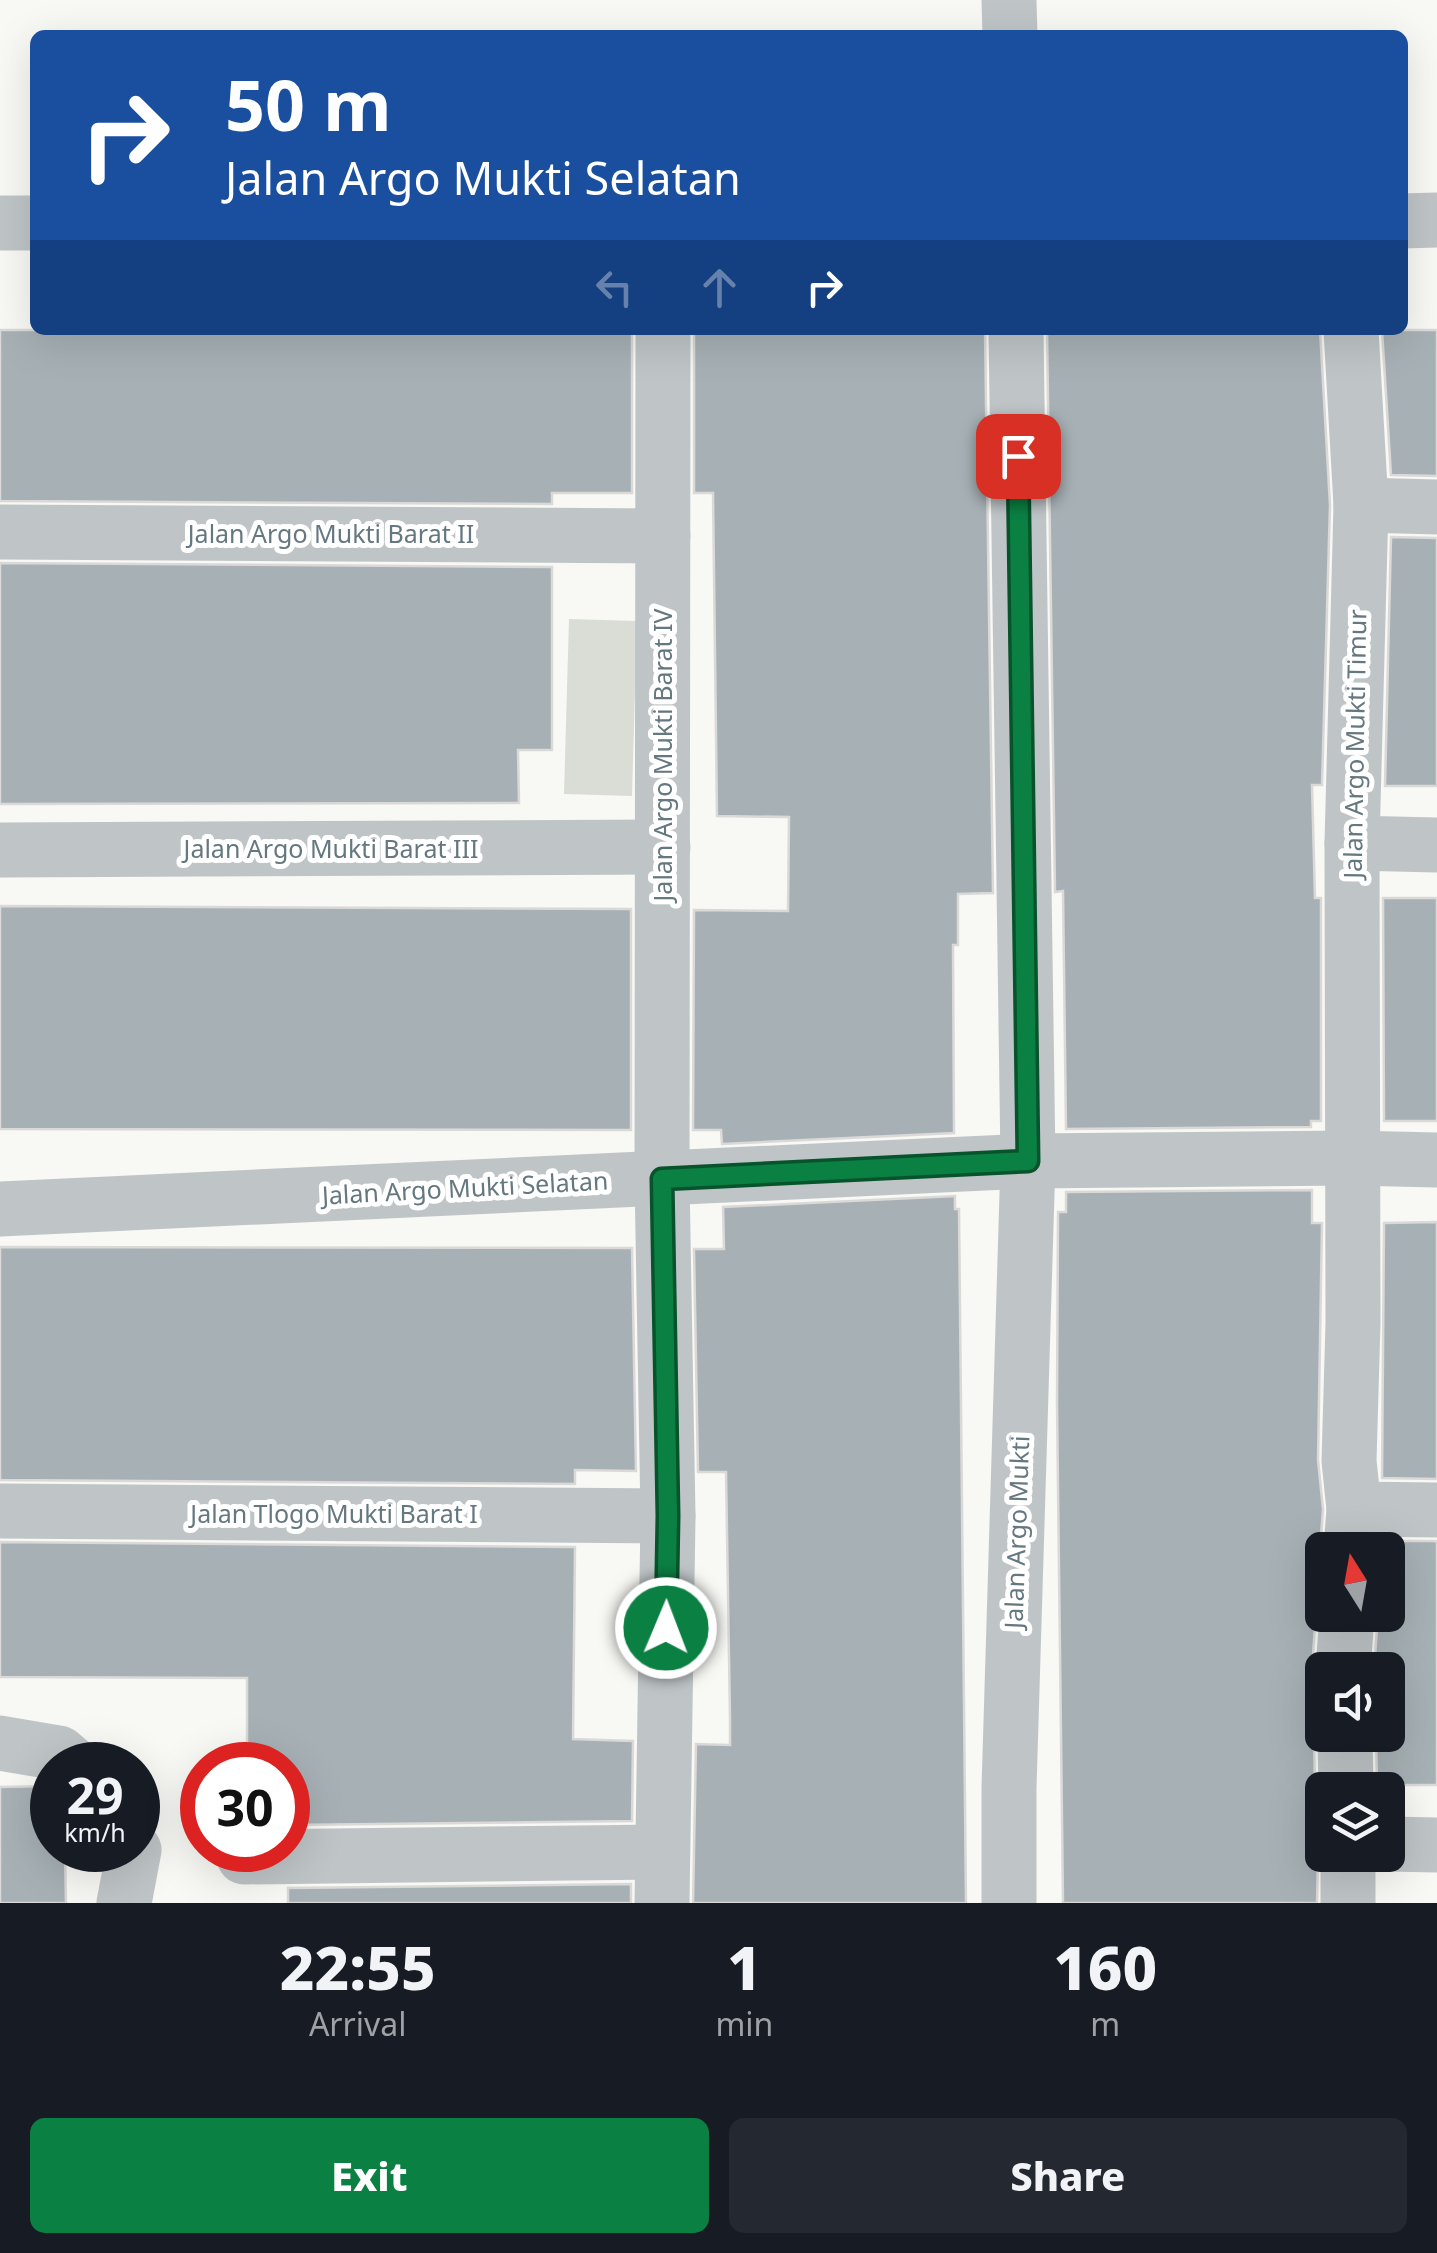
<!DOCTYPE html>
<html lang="en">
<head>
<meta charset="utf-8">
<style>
  body { margin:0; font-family:"Noto Sans",sans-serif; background:#242831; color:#f1f3f6; height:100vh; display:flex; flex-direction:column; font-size:38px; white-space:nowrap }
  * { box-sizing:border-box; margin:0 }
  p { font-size:32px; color:#9ea1a6 }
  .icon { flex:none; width:55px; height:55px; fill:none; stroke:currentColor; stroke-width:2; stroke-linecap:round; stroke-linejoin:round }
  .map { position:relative; height:1903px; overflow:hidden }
  .side { display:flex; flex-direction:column; background:#171b24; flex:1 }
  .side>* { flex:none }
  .banner { position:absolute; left:30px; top:30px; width:1378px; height:305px; border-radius:15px; box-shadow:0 10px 40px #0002; background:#1a4fa0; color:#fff; overflow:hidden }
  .needle { width:65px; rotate:349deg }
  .controls { position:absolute; left:1305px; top:1532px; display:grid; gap:20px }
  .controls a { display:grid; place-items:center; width:100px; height:100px; border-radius:15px; background:#171b24; box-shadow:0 10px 40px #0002; font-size:50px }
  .speed { position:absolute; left:30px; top:1742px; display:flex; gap:20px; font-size:50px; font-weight:700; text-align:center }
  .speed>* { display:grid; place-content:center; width:130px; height:130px; border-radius:50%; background:#171b24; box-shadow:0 10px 40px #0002; line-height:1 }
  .speed small { font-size:25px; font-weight:400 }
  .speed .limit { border:15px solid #d22; background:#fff; color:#111 }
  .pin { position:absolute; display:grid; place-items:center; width:85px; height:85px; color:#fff; margin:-42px; border-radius:20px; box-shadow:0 5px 15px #0006 }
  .me { position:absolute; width:110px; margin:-55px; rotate:1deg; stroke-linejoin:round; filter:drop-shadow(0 0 8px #0008) }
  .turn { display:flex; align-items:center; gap:35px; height:210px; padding:0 30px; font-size:45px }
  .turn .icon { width:130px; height:130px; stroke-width:2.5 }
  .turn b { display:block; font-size:70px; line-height:85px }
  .lanes { display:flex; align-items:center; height:95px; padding:0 30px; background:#0003; justify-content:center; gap:50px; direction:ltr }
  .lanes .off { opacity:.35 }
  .eta { display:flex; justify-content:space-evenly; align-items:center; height:170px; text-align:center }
  .eta b { font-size:60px; font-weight:800; line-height:70px }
  .button { display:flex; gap:20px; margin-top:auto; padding:20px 30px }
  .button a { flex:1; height:115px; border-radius:15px; background:#0b8043; color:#fff; font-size:40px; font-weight:800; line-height:115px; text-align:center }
  .button a+a { background:#242831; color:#f1f3f6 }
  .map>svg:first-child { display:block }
  .green { fill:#d9ddd5 }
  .building { fill:#a7b1b5; stroke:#dad9d8; stroke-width:2.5 }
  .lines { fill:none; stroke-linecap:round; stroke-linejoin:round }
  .minor { stroke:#bfc5c7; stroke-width:55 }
  .route-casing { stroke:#07532c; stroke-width:25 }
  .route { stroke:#0b8043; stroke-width:18 }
  .labels { text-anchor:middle; stroke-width:10; stroke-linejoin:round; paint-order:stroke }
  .street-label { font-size:25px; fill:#65777f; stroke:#fff }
</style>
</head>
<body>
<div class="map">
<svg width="1437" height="1903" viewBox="0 0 1437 1903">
  <rect width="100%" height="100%" fill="#f8f8f5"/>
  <!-- green -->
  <polygon class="green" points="569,619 637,621 632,796 564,794"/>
  <!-- building -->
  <g class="building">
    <polygon points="0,330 632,330 632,493 552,493 552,504 0,501"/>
    <polygon points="694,330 985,330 993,893 958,894 958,945 953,945 954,1133 722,1144 721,1130 693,1130 694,910 788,911 789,817 717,816 713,493 694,493"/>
    <polygon points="1047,330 1320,330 1330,505 1322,785 1312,785 1315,898 1321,898 1321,1121 1311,1121 1311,1127 1066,1129 1063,891 1055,892"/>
    <polygon points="1382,330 1437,330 1437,476 1391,475"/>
    <polygon points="1391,537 1437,538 1437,786 1385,786"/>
    <polygon points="0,563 552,567 552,750 518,750 519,803 0,804"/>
    <polygon points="1383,898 1437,898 1437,1121 1384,1121"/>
    <polygon points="0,906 631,909 631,1130 0,1129"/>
    <polygon points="1312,1190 1312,1223 1322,1223 1318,1460 1323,1509 1320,1548 1322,1596 1316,1613 1312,1668 1315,1683 1322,1693 1322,1715 1314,1736 1315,1791 1319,1806 1317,1903 1063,1903 1057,1403 1058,1212 1066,1212 1066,1192"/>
    <polygon points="955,1196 955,1209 959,1209 966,1903 693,1903 696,1744 730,1745 730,1718 726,1472 698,1472 694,1249 724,1249 723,1207"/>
    <polygon points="1437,1222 1437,1479 1382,1478 1384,1223"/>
    <polygon points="0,1247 632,1248 636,1471 575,1470 575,1484 0,1480"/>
    <polygon points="1383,1541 1437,1541 1437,1785 1377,1785 1376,1735 1388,1735 1388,1670 1374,1670 1378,1615 1388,1615 1388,1550 1382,1550"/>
    <polygon points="0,1542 575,1547 573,1739 633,1741 632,1821 288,1825 288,1765 247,1765 247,1678 0,1677"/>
    <polygon points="49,1786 52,1789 52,1850 65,1850 66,1903 0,1903 0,1787"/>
    <polygon points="631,1884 631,1903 288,1903 288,1888"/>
  </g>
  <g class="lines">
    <!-- minor -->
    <g class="minor">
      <polyline points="1009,0 1010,35"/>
      <polyline points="1402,221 1437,220"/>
      <polyline points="0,223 35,223"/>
      <polyline points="1351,330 1361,505 1352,843 1353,1323 1349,1461 1354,1509 1351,1550"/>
      <polyline points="1361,505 1437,507"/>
      <polyline points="0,532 663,536"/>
      <polyline points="1352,843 1437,845"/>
      <polyline points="0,850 663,847"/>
      <polyline points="0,1209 1028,1161 1351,1158 1437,1160"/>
      <polyline points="1354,1509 1437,1510"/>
      <polyline points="0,1511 668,1516"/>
      <polyline points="1343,1670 1347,1615"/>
      <polyline points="1345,1735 1346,1790"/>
      <polyline points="0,1743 59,1753 73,1765"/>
      <polyline points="1388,1844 1437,1845"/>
      <polyline points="244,1857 661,1852"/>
      <polyline points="124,1903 134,1850"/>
      <polyline points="662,1903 668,1516 662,1179 663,330"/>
      <polyline points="1009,1903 1009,1788 1028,1161 1016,330"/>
      <polyline points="1348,1903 1348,1855"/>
    </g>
  </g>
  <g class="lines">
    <defs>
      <polyline id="route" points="666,1628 668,1516 662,1179 1028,1161 1018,456"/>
    </defs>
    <!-- route casing -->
    <use href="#route" class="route-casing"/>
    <!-- route -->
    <use href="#route" class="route"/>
  </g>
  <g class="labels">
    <!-- street labels -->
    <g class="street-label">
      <text x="331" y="543">Jalan Argo Mukti Barat II</text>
      <text transform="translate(1355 744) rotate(-89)" y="9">Jalan Argo Mukti Timur</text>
      <text transform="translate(663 755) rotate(-90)" y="9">Jalan Argo Mukti Barat IV</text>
      <text x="331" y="858">Jalan Argo Mukti Barat III</text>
      <text transform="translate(465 1188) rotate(-3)" y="9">Jalan Argo Mukti Selatan</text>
      <text x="334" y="1523">Jalan Tlogo Mukti Barat I</text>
      <text transform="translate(1017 1532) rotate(-88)" y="9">Jalan Argo Mukti</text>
    </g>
  </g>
</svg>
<div class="controls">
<a><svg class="needle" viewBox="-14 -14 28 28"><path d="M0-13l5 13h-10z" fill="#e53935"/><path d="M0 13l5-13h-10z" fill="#9ea1a6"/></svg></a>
<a><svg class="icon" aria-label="sound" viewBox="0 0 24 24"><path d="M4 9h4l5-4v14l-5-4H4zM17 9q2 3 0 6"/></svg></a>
<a><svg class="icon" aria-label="layers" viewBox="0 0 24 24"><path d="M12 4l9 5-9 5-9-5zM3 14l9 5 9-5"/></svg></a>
</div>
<div class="speed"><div>29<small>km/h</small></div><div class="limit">30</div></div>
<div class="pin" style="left:1018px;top:456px;background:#d93025"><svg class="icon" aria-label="arrive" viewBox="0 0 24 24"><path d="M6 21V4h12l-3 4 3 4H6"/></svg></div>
<svg class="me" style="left:666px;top:1628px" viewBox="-20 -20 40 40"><circle r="17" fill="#0b8043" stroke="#fff" stroke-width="3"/><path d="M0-11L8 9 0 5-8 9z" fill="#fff"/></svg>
<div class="banner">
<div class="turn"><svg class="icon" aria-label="right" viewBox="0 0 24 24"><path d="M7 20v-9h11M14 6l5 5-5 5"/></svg><div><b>50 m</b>Jalan Argo Mukti Selatan</div></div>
<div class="lanes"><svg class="icon off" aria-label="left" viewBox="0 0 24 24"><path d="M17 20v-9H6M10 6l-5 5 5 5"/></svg><svg class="icon off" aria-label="ahead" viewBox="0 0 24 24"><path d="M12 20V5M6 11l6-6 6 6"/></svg><svg class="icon" aria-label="right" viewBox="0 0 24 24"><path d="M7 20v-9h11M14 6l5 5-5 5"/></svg></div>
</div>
</div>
<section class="side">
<div class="eta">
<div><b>22:55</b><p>Arrival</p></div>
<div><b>1</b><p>min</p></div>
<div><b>160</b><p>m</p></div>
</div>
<div class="button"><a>Exit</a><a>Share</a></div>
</section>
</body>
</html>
